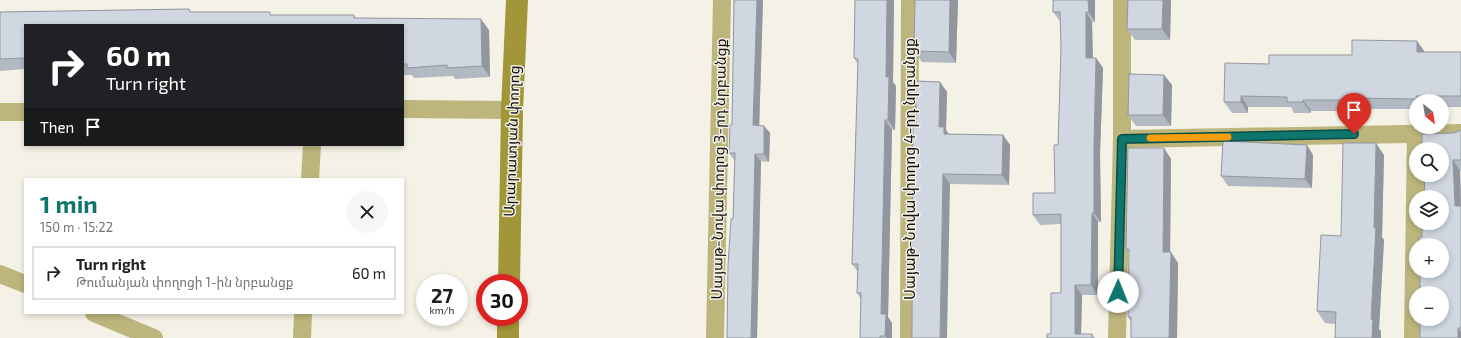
<!DOCTYPE html>
<html lang="en">
<head>
<meta charset="utf-8">
<style>
  body { margin:0; font-family:"Exo 2","Noto Sans Armenian",sans-serif; background:#f6f6f6; color:#202124; height:100vh; display:flex; flex-direction:column; font-size:15px; white-space:nowrap }
  * { box-sizing:border-box; margin:0 }
  p { font-size:13px; color:#757577 }
  .icon { flex:none; width:22px; height:22px; fill:none; stroke:currentColor; stroke-width:2; stroke-linecap:round; stroke-linejoin:round }
  .map { position:relative; flex:1; overflow:hidden }
  .panel { position:absolute; left:24px; top:178px; width:380px; height:136px; display:flex; flex-direction:column; background:#fff; border-radius:0px; box-shadow:0 2px 6px #0003 }
  .panel>* { flex:none }
  .guide { position:absolute; left:24px; top:24px; width:380px; height:122px; border-radius:0px; box-shadow:0 2px 6px #0003; background:#202124; color:#fff; overflow:hidden }
  .needle { width:26px; rotate:150deg }
  .tools { position:absolute; left:1409px; top:94px; display:grid; gap:8px }
  .tools a { display:grid; place-items:center; width:40px; height:40px; border-radius:50%; background:#fff; box-shadow:0 2px 6px #0003; font-size:20px }
  .speed { position:absolute; left:416px; top:274px; display:flex; gap:8px; font-size:20px; font-weight:700; text-align:center }
  .speed>* { display:grid; place-content:center; width:52px; height:52px; border-radius:50%; background:#fff; box-shadow:0 2px 6px #0003; line-height:1 }
  .speed small { font-size:10px; font-weight:400 }
  .speed .limit { border:6px solid #d22; background:#fff; color:#111 }
  .pin { position:absolute; display:grid; place-items:center; width:34px; height:34px; color:#fff; margin:-41px -17px; border-radius:50% 50% 50% 0; rotate:-45deg; box-shadow:0 0 4px #0007 }
  .pin .icon { rotate:45deg }
  .me { position:absolute; width:44px; margin:-22px; rotate:1deg; stroke-linejoin:round; filter:drop-shadow(0 0 3px #0008) }
  .turn { display:flex; align-items:center; gap:14px; height:84px; padding:0 16px; font-size:18px }
  .turn .icon { width:52px; height:52px; stroke-width:2.5 }
  .turn b { display:block; font-size:28px; line-height:34px }
  .then { display:flex; align-items:center; height:38px; padding:0 16px; background:#0003; gap:8px; font-size:15px }
  .round { display:grid; place-items:center; flex:none; width:42px; height:42px; border-radius:21px; background:#f6f6f6 }
  .headline { display:flex; align-items:center; justify-content:space-between; height:68px; padding:0 16px }
  h1 { font-size:24px; font-weight:700; line-height:30px; color:#0f766e }
  ul { padding:0; list-style:none }
  li { display:flex; align-items:center; gap:12px; height:54px; margin:0 8px 6px; padding:0 8px; border:2px solid #e0e0e0; border-radius:0px }
  li div { flex:1 }
  li b { display:block; font-size:15px }
  li em { font-style:normal }
  .map>svg:first-child { display:block }
  .lines { fill:none; stroke-linecap:round; stroke-linejoin:round }
  .street { stroke:#bcb57c; stroke-width:18 }
  .secondary { stroke:#a29738; stroke-width:22 }
  .wall { fill:#b3b9c2 }
  .shaded-wall { fill:#92969e }
  .building { fill:#d0d7e1; stroke:#92969e }
  .route-casing { stroke:#0a4d48; stroke-width:10 }
  .route { stroke:#0f766e; stroke-width:7 }
  .slow { stroke:#f59e0b; stroke-width:7 }
  .labels { text-anchor:middle; stroke-width:3; stroke-linejoin:round; paint-order:stroke }
  .street-label { font-size:15px; fill:#12110d; stroke:#f4f2e6 }
</style>
</head>
<body>
<div class="map">
<svg width="1461" height="338" viewBox="0 0 1461 338">
  <rect width="100%" height="100%" fill="#f4f2e6"/>
  <g class="lines">
    <!-- street -->
    <g class="street">
      <polyline points="403,109 512,110"/>
      <polyline points="0,112 25,112"/>
      <polyline points="1122,139 1461,133"/>
      <polyline points="310,179 312,145"/>
      <polyline points="0,274 25,284"/>
      <polyline points="94,313 154,338"/>
      <polyline points="302,338 303,313"/>
      <polyline points="715,338 722,0"/>
      <polyline points="909,338 910,0"/>
      <polyline points="1117,338 1122,139 1122,0"/>
      <polyline points="1413,338 1416,133"/>
    </g>
    <!-- secondary -->
    <g class="secondary">
      <polyline points="509,283 512,110 517,0"/>
      <polyline points="508,338 508,317"/>
    </g>
  </g>
  <!-- wall -->
  <g class="wall">
    <polygon points="734,0 763,0 759,126 764,126 770,133 769,162 761,161 757,338 727,338 733,219 735,161 729,153 732,125"/>
    <polygon points="855,0 894,0 893,82 896,86 895,130 892,130 888,317 892,323 892,338 860,338 861,299 857,293 858,272 852,264 858,64 854,58"/>
    <polygon points="915,0 958,0 956,63 922,62 914,51"/>
    <polygon points="1053,0 1095,0 1095,22 1092,22 1093,58 1096,58 1103,68 1100,154 1101,222 1098,222 1098,295 1082,295 1081,334 1092,334 1095,338 1047,338 1051,334 1061,293 1061,224 1040,225 1033,215 1055,193 1058,145 1061,48 1060,21 1053,12"/>
    <polygon points="1171,0 1170,40 1135,40 1127,29"/>
    <polygon points="189,9 191,12 272,15 354,15 356,18 489,30 490,77 455,79 453,76 414,78 412,75 403,75 403,25 25,25 25,69 0,71 0,12"/>
    <polygon points="1425,52 1461,52 1461,107 1442,107 1442,101 1416,101 1416,109 1356,109 1356,111 1311,111 1311,113 1294,113 1291,107 1248,107 1248,113 1232,113 1224,102 1269,64 1352,55"/>
    <polygon points="1164,75 1172,85 1171,126 1136,126 1128,115"/>
    <polygon points="940,82 947,92 946,130 948,134 1003,135 1010,145 1009,185 950,184 912,328 916,127"/>
    <polygon points="1461,130 1461,171 1460,171 1461,192 1461,338 1422,237 1454,133 1459,131"/>
    <polygon points="1164,148 1171,159 1170,252 1178,263 1177,338 1131,338 1131,322 1128,317 1129,253 1126,249"/>
    <polygon points="1313,155 1312,188 1228,186 1221,176"/>
    <polygon points="1384,155 1382,237 1384,240 1379,329 1381,331 1335,324 1325,323 1317,311"/>
  </g>
  <!-- shaded-wall -->
  <g class="shaded-wall">
    <polygon points="757,0 763,0 759,133 753,125"/>
    <polygon points="887,0 894,0 893,82 896,86 895,130 888,120 886,77"/>
    <polygon points="950,0 958,0 956,63 949,52"/>
    <polygon points="1088,0 1095,0 1095,22 1089,12"/>
    <polygon points="1163,0 1171,0 1170,40 1162,29"/>
    <polygon points="1086,12 1092,22 1093,68 1086,58"/>
    <polygon points="481,19 489,30 490,77 482,66"/>
    <polygon points="1417,41 1425,52 1425,63 1417,52"/>
    <polygon points="1096,58 1103,68 1100,154 1101,222 1094,213 1094,144"/>
    <polygon points="1164,75 1172,85 1171,126 1163,115"/>
    <polygon points="940,82 947,92 946,130 951,137 951,144 939,127"/>
    <polygon points="1241,96 1248,107 1248,113 1241,102"/>
    <polygon points="1416,96 1420,101 1418,101 1416,99"/>
    <polygon points="1348,98 1356,109 1356,111 1348,100"/>
    <polygon points="1303,100 1311,111 1311,113 1303,102"/>
    <polygon points="885,120 892,130 888,317 892,323 892,338 887,338 885,336 881,314"/>
    <polygon points="764,126 770,133 769,162 764,154"/>
    <polygon points="1003,135 1010,145 1009,185 1002,175"/>
    <polygon points="1376,143 1384,155 1382,237 1384,240 1379,329 1381,331 1381,338 1372,338 1371,319"/>
    <polygon points="1307,145 1313,155 1312,188 1305,179"/>
    <polygon points="1164,148 1171,159 1170,262 1163,252"/>
    <polygon points="755,154 761,161 757,338 751,338"/>
    <polygon points="1453,160 1460,171 1461,215 1455,206"/>
    <polygon points="943,174 950,184 947,338 940,338"/>
    <polygon points="1092,213 1098,222 1098,295 1091,285"/>
    <polygon points="1171,252 1178,263 1177,338 1169,338"/>
    <polygon points="1075,285 1082,295 1081,338 1075,334"/>
    <polygon points="1458,328 1461,332 1461,338 1458,338"/>
  </g>
  <!-- building -->
  <g class="building">
    <polygon points="734,0 757,0 753,125 764,126 764,154 755,154 751,338 727,338 728,265 731,219 733,219 735,153 729,153 730,125 732,125"/>
    <polygon points="855,0 887,0 886,77 889,77 888,120 885,120 881,314 886,314 885,336 880,336 880,338 860,338 861,293 857,293 858,264 852,264 858,59 854,58"/>
    <polygon points="915,0 950,0 949,52 914,51"/>
    <polygon points="1053,0 1088,0 1089,12 1086,12 1086,58 1096,58 1094,144 1094,213 1092,213 1091,285 1075,285 1075,334 1092,334 1092,338 1047,338 1047,334 1051,334 1051,293 1061,293 1061,214 1033,215 1033,193 1055,193 1054,145 1058,145 1061,48 1060,12 1053,12"/>
    <polygon points="1128,0 1163,0 1162,29 1127,29"/>
    <polygon points="189,9 190,12 270,12 270,15 354,15 354,18 481,19 482,66 447,68 447,65 407,68 407,64 403,64 403,25 25,25 25,58 0,59 0,12"/>
    <polygon points="1352,40 1417,41 1417,52 1461,52 1461,96 1416,96 1416,99 1348,98 1348,100 1303,100 1303,102 1287,102 1287,97 1241,96 1241,102 1224,102 1225,63 1269,64 1269,55 1352,55"/>
    <polygon points="1129,74 1164,75 1163,115 1128,115"/>
    <polygon points="916,81 940,82 939,127 944,127 944,134 1003,135 1002,175 943,174 940,338 912,338 912,328 913,127 916,127"/>
    <polygon points="1461,130 1461,160 1453,160 1455,206 1461,206 1461,328 1458,328 1458,338 1420,338 1420,319 1442,319 1442,293 1420,293 1420,271 1442,271 1442,245 1419,245 1419,237 1422,237 1422,223 1442,223 1442,197 1425,197 1424,175 1442,175 1442,149 1422,149 1422,134 1454,133 1459,131"/>
    <polygon points="1223,141 1307,145 1305,179 1221,176"/>
    <polygon points="1343,143 1376,143 1374,228 1376,228 1371,319 1373,320 1372,338 1335,338 1336,312 1317,311 1321,235 1341,236"/>
    <polygon points="1128,148 1164,148 1163,252 1171,252 1169,338 1131,338 1131,317 1128,317 1129,249 1126,249"/>
  </g>
  <g class="lines">
    <defs>
      <polyline id="route" points="1118,292 1122,139 1354,134"/>
    </defs>
    <!-- route casing -->
    <use href="#route" class="route-casing"/>
    <!-- route -->
    <use href="#route" class="route"/>
    <!-- slow -->
    <polyline class="slow" points="1150,138 1228,137"/>
  </g>
  <g class="labels">
    <!-- street labels -->
    <g class="street-label">
      <text transform="translate(512 141) rotate(-88)" y="5">Արարատյան փողոց</text>
      <text transform="translate(719 169) rotate(-89)" y="5">Սայաթ-Նովա փողոց 3-րդ նրբանցք</text>
      <text transform="translate(910 169) rotate(-90)" y="5">Սայաթ-Նովա փողոց 4-րդ նրբանցք</text>
    </g>
  </g>
</svg>
<div class="tools">
<a><svg class="needle" viewBox="-14 -14 28 28"><path d="M0-13l5 13h-10z" fill="#e53935"/><path d="M0 13l5-13h-10z" fill="#757577"/></svg></a>
<a><svg class="icon" aria-label="search" viewBox="0 0 24 24"><circle cx="10" cy="10" r="6"/><path d="M15 15l6 6"/></svg></a>
<a><svg class="icon" aria-label="layers" viewBox="0 0 24 24"><path d="M12 4l9 5-9 5-9-5zM3 14l9 5 9-5"/></svg></a>
<a>+</a>
<a>−</a>
</div>
<div class="speed"><div>27<small>km/h</small></div><div class="limit">30</div></div>
<div class="pin" style="left:1354px;top:134px;background:#d93025"><svg class="icon" aria-label="arrive" viewBox="0 0 24 24"><path d="M6 21V4h12l-3 4 3 4H6"/></svg></div>
<svg class="me" style="left:1118px;top:292px" viewBox="-20 -20 40 40"><circle r="19" fill="#fff"/><path d="M0-13L10 11 0 6-10 11z" fill="#0f766e"/></svg>
<div class="guide">
<div class="turn"><svg class="icon" aria-label="right" viewBox="0 0 24 24"><path d="M7 20v-9h11M14 6l5 5-5 5"/></svg><div><b>60 m</b>Turn right</div></div>
<div class="then">Then<svg class="icon" aria-label="arrive" viewBox="0 0 24 24"><path d="M6 21V4h12l-3 4 3 4H6"/></svg></div>
</div>
<section class="panel">
<div class="headline"><div><h1>1 min</h1><p>150 m · 15:22</p></div><a class="round"><svg class="icon" aria-label="close" viewBox="0 0 24 24"><path d="M6 6l12 12M18 6L6 18"/></svg></a></div>
<ul>
<li><svg class="icon" aria-label="right" viewBox="0 0 24 24"><path d="M7 20v-9h11M14 6l5 5-5 5"/></svg><div><b>Turn right</b><p>Թումանյան փողոցի 1-ին նրբանցք</p></div><em>60 m</em></li>
</ul>
</section>
</div>
</body>
</html>
